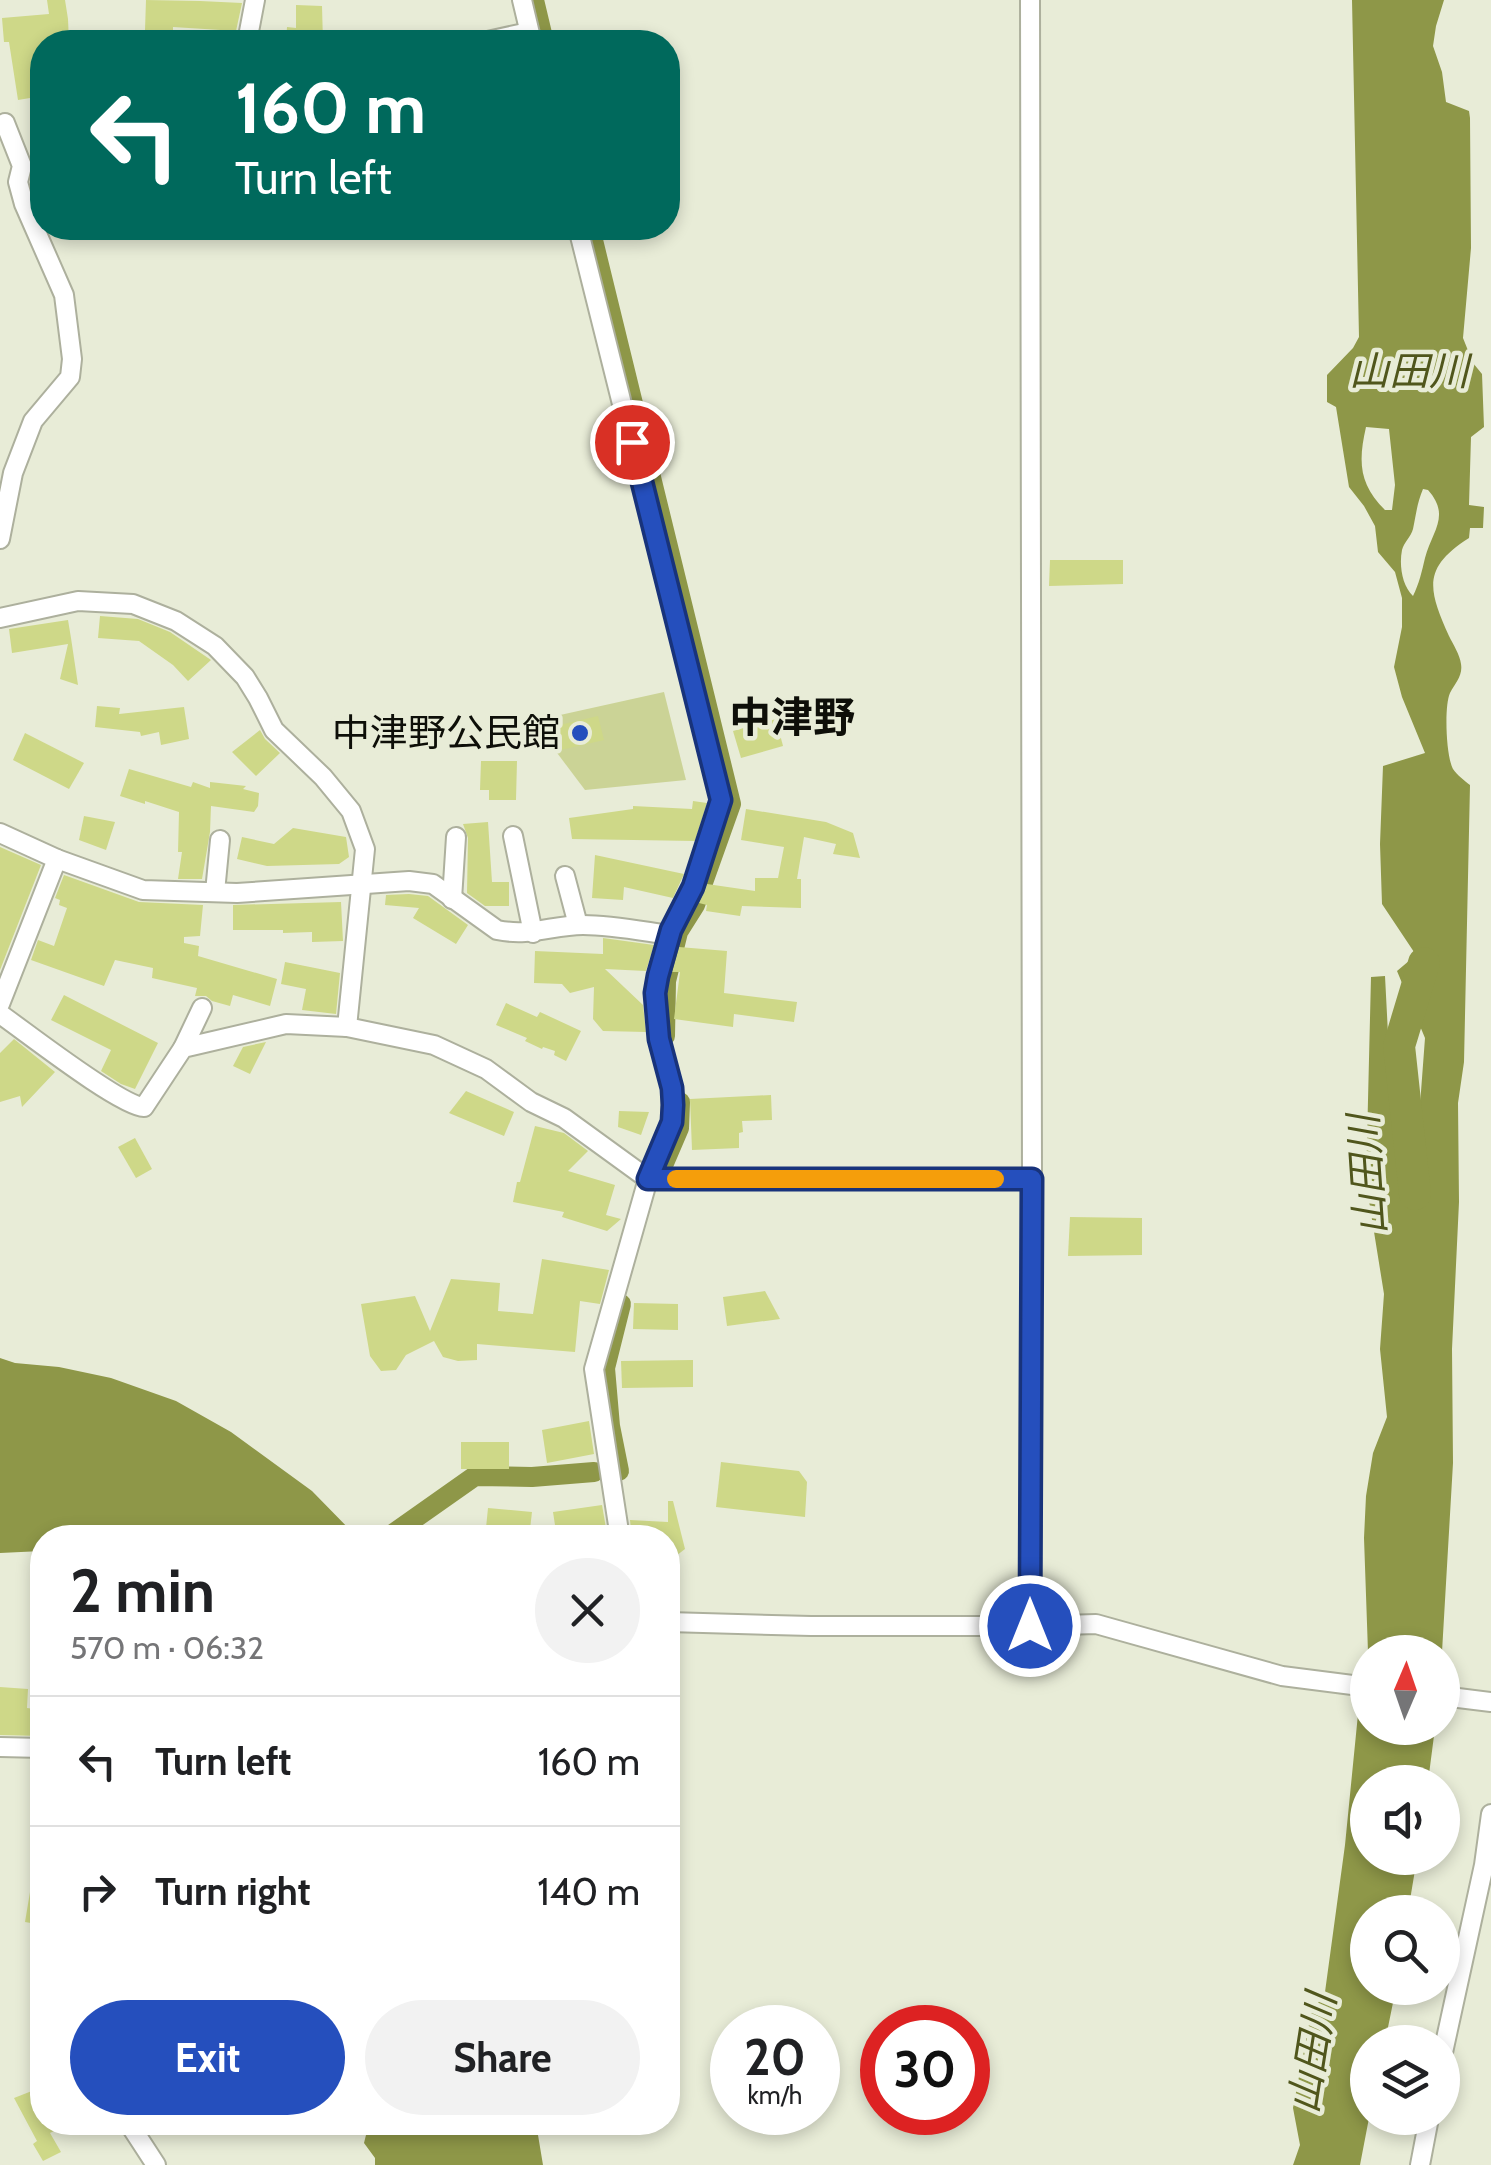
<!DOCTYPE html>
<html lang="en">
<head>
<meta charset="utf-8">
<style>
  body { margin:0; font-family:Cabin,"Noto Sans JP",sans-serif; background:#f2f2f2; color:#202124; height:100vh; display:flex; flex-direction:column; font-size:38px; white-space:nowrap }
  * { box-sizing:border-box; margin:0 }
  p { font-size:32px; color:#757577 }
  .icon { flex:none; width:55px; height:55px; fill:none; stroke:currentColor; stroke-width:2; stroke-linecap:round; stroke-linejoin:round }
  .map { position:relative; flex:1; overflow:hidden }
  .details { position:absolute; left:30px; top:1525px; width:650px; height:610px; display:flex; flex-direction:column; background:#fff; border-radius:40px; box-shadow:0 5px 15px #0003 }
  .details>* { flex:none }
  .hud { position:absolute; left:30px; top:30px; width:650px; height:210px; border-radius:40px; box-shadow:0 5px 15px #0003; background:#00695c; color:#fff; overflow:hidden }
  .needle { width:65px; rotate:2deg }
  .buttons { position:absolute; left:1350px; top:1635px; display:grid; gap:20px }
  .buttons a { display:grid; place-items:center; width:110px; height:110px; border-radius:50%; background:#fff; box-shadow:0 5px 15px #0003; font-size:50px }
  .speed { position:absolute; left:710px; top:2005px; display:flex; gap:20px; font-size:50px; font-weight:700; text-align:center }
  .speed>* { display:grid; place-content:center; width:130px; height:130px; border-radius:50%; background:#fff; box-shadow:0 5px 15px #0003; line-height:1 }
  .speed small { font-size:25px; font-weight:400 }
  .speed .limit { border:15px solid #d22; background:#fff; color:#111 }
  .pin { position:absolute; display:grid; place-items:center; width:85px; height:85px; color:#fff; margin:-42px; border:5px solid #fff; border-radius:50%; box-shadow:0 2px 10px #0007 }
  .me { position:absolute; width:110px; margin:-55px; rotate:0deg; stroke-linejoin:round; filter:drop-shadow(0 0 8px #0008) }
  .turn { display:flex; align-items:center; gap:35px; height:210px; padding:0 40px; font-size:45px }
  .turn .icon { width:130px; height:130px; stroke-width:2.5 }
  .turn b { display:block; font-size:70px; line-height:85px }
  .round { display:grid; place-items:center; flex:none; width:105px; height:105px; border-radius:52px; background:#f2f2f2 }
  .overview { display:flex; align-items:center; justify-content:space-between; height:170px; padding:0 40px }
  h1 { font-size:60px; font-weight:800; line-height:75px }
  .primary-button { display:flex; gap:20px; margin-top:auto; padding:20px 40px }
  .primary-button a { flex:1; height:115px; border-radius:60px; background:#254fbd; color:#fff; font-size:40px; font-weight:800; line-height:115px; text-align:center }
  .primary-button a+a { background:#f2f2f2; color:#202124 }
  ul { padding:0; list-style:none }
  li { display:flex; align-items:center; gap:30px; height:130px; padding:0 40px; border-top:2px solid #e0e0e0 }
  li div { flex:1 }
  li b { display:block; font-size:38px }
  li em { font-style:normal }
  .map>svg:first-child { display:block }
  .green { fill:#cbd396 }
  .water { fill:#8e9748; fill-rule:evenodd }
  .lines { fill:none; stroke-linecap:round; stroke-linejoin:round }
  .canal { stroke:#8e9748; stroke-width:20 }
  .river { stroke:#8e9748; stroke-width:32 }
  .building { fill:#ced888 }
  .minor-casing { stroke:#adb09d; stroke-width:22 }
  .minor { stroke:#fff; stroke-width:18 }
  .route-casing { stroke:#18337b; stroke-width:25 }
  .route { stroke:#254fbd; stroke-width:18 }
  .slow { stroke:#f59e0b; stroke-width:18 }
  .poi-dot { fill:#254fbd; stroke:#e8ecd7; stroke-width:4 }
  .labels { text-anchor:middle; stroke-width:9; stroke-linejoin:round; paint-order:stroke }
  .poi-label { font-size:38px; fill:#0e0f09; stroke:#e8ecd7; text-anchor:end }
  .water-label { font-size:40px; font-style:italic; fill:#50561c; stroke:#e8ecd7 }
  .quarter-label { font-size:42px; font-weight:bold; fill:#0e0f09; stroke:#e8ecd7 }
</style>
</head>
<body>
<div class="map">
<svg width="1491" height="2165" viewBox="0 0 1491 2165">
  <rect width="100%" height="100%" fill="#e8ecd7"/>
  <!-- green -->
  <polygon class="green" points="664,692 686,780 585,790 533,721"/>
  <!-- water -->
  <g class="water">
    <path d="M 1352,0 L 1444,0 L 1436,26 L 1433,46 L 1442,72 L 1446,102 L 1469,111 L 1470,118 L 1471,248 L 1463,338 L 1473,363 L 1482,374 L 1484,427 L 1471,437 L 1469,505 L 1484,507 L 1483,528 L 1470,528 L 1469,538 C 1422,568 1428,589 1449,636 C 1453,644 1460,655 1461,664 C 1463,676 1455,683 1450,693 C 1444,706 1446,756 1453,769 C 1457,775 1465,781 1470,785 L 1464,1062 L 1458,1103 L 1459,1202 L 1452,1349 L 1453,1463 L 1442,1652 L 1368,1652 L 1364,1538 L 1366,1496 L 1373,1453 L 1387,1417 L 1380,1349 L 1384,1294 L 1366,1182 L 1371,977 L 1385,976 L 1388,1034 L 1402,1138 L 1410,1151 L 1420,1105 L 1425,1038 L 1397,971 L 1416,955 L 1382,904 L 1380,844 L 1383,766 L 1425,753 L 1402,697 L 1394,667 L 1402,627 L 1402,598 L 1395,572 L 1378,552 L 1375,526 L 1364,506 L 1349,487 L 1336,407 L 1327,402 L 1327,375 L 1353,348 L 1359,337 ZM 1366,427 L 1389,429 L 1395,485 L 1392,510 L 1385,510 C 1359,484 1358,462 1366,427 ZM 1423,489 L 1428,490 C 1451,516 1432,531 1425,558 C 1422,571 1419,584 1413,596 C 1402,586 1399,565 1402,550 C 1404,542 1411,537 1413,529 C 1416,515 1417,503 1423,489 Z"/>
    <polygon points="0,1358 15,1363 59,1367 111,1378 176,1401 231,1432 312,1491 357,1537 42,1538 42,1551 0,1553"/>
    <polygon points="1367,1691 1368,1728 1435,1728 1428,1782 1368,1782 1368,1858 1417,1858 1408,1912 1368,1912 1368,1988 1396,1988 1385,2042 1368,2042 1368,2118 1369,2118 1360,2165 1293,2165 1300,2145 1293,2108 1311,2014 1325,1992 1345,1845 1360,1694 1367,1696"/>
    <polygon points="369,2123 536,2123 543,2165 375,2165 375,2158 364,2143"/>
  </g>
  <g class="lines">
    <!-- canal -->
    <g class="canal">
      <polyline points="534,0 544,42"/>
      <polyline points="590,228 731,804 695,905 678,932 666,981 665,1036"/>
      <polyline points="664,1163 679,1128 680,1102"/>
      <polyline points="619,1471 610,1426 605,1368 621,1304"/>
      <polyline points="387,1538 475,1476 532,1477 594,1472"/>
    </g>
    <!-- river -->
    <polyline class="river" points="1415,1194 1399,1046 1424,963"/>
  </g>
  <!-- building -->
  <g class="building">
    <polygon points="47,0 65,0 68,19 69,42 42,42 42,96 18,100 9,42 4,42 2,18 49,14"/>
    <polygon points="146,0 200,1 242,3 236,31 173,27 173,31 145,30"/>
    <polygon points="296,5 322,6 323,42 286,42 287,27 296,28"/>
    <polygon points="1050,560 1123,560 1123,584 1049,586"/>
    <polygon points="100,616 138,619 170,632 211,660 188,681 173,665 139,641 98,638"/>
    <polygon points="68,620 71,638 78,685 60,679 68,644 12,653 9,629"/>
    <polygon points="97,706 120,708 119,714 184,707 189,739 161,745 159,732 141,736 140,732 95,727"/>
    <polygon points="598,716 604,740 561,750 555,726"/>
    <polygon points="776,719 783,746 741,758 733,731"/>
    <polygon points="260,730 265,739 280,753 256,776 232,752"/>
    <polygon points="25,733 84,763 69,789 13,760"/>
    <polygon points="481,761 517,761 516,800 489,800 489,790 480,790"/>
    <polygon points="129,769 191,787 193,782 210,788 210,782 246,786 243,789 259,793 258,806 254,812 211,806 210,832 202,879 178,879 182,852 178,852 179,812 145,801 145,804 120,796"/>
    <polygon points="693,801 707,803 695,841 572,839 569,818 633,809 633,806 692,809"/>
    <polygon points="746,809 826,822 853,833 860,858 833,854 836,844 804,837 797,879 801,879 801,908 742,906 740,916 706,911 707,905 699,903 707,884 755,891 755,878 778,878 784,847 741,840"/>
    <polygon points="84,816 115,822 106,850 79,840"/>
    <polygon points="488,822 492,882 509,882 509,906 485,906 467,893 468,838 463,824"/>
    <polygon points="293,828 346,837 349,857 339,864 267,866 237,859 242,837 274,844"/>
    <polygon points="0,847 41,865 0,970"/>
    <polygon points="595,855 684,874 673,898 624,887 623,900 592,898"/>
    <polygon points="64,875 139,902 203,905 200,936 184,937 184,943 199,946 198,956 277,979 270,1006 233,995 230,1006 212,1001 206,996 195,996 197,988 152,978 153,968 115,960 104,986 31,960 38,940 54,946 67,908 59,905 60,900 55,898"/>
    <polygon points="409,894 428,896 468,925 456,944 413,918 419,908 385,905 386,895"/>
    <polygon points="341,902 343,941 312,942 312,932 283,933 283,930 233,930 233,905"/>
    <polygon points="603,938 654,945 646,971 605,969 643,1005 646,1032 603,1031 593,1019 594,987 570,993 562,984 534,983 535,951 603,954"/>
    <polygon points="679,947 727,951 724,993 797,1002 794,1022 734,1014 733,1027 674,1019 680,972 672,972"/>
    <polygon points="285,962 340,973 336,1014 302,1010 306,989 281,984"/>
    <polygon points="64,995 158,1043 135,1089 121,1084 101,1071 111,1050 51,1020"/>
    <polygon points="506,1003 537,1017 540,1012 581,1031 566,1061 554,1055 555,1051 543,1047 542,1049 525,1041 527,1038 496,1025"/>
    <polygon points="14,1039 55,1072 22,1107 20,1096 0,1102 0,1053"/>
    <polygon points="266,1042 250,1074 233,1066 243,1047"/>
    <polygon points="466,1091 514,1112 504,1136 449,1113"/>
    <polygon points="771,1095 772,1120 742,1121 743,1132 739,1133 739,1148 692,1150 690,1099"/>
    <polygon points="619,1111 649,1112 641,1135 618,1127"/>
    <polygon points="535,1126 564,1133 588,1151 568,1171 615,1185 606,1215 621,1219 607,1231 562,1217 564,1212 513,1202 517,1182 520,1182"/>
    <polygon points="135,1138 152,1169 136,1178 118,1147"/>
    <polygon points="1070,1217 1142,1218 1142,1255 1068,1256"/>
    <polygon points="542,1259 609,1270 600,1304 580,1301 575,1352 477,1344 477,1360 458,1361 443,1357 434,1341 406,1355 396,1370 381,1371 370,1356 361,1304 415,1296 430,1331 451,1279 500,1283 498,1311 533,1314"/>
    <polygon points="765,1291 780,1319 727,1326 723,1297"/>
    <polygon points="634,1303 678,1304 678,1330 633,1329"/>
    <polygon points="693,1360 693,1387 622,1388 621,1361"/>
    <polygon points="589,1421 594,1454 547,1463 542,1430"/>
    <rect x="461" y="1442" width="48" height="27"/>
    <polygon points="721,1462 799,1471 807,1482 805,1517 716,1507"/>
    <polygon points="668,1501 673,1501 685,1549 668,1562 668,1538 632,1538 630,1520 668,1522"/>
    <polygon points="602,1505 607,1534 557,1538 553,1512"/>
    <polygon points="488,1508 532,1512 529,1538 485,1538"/>
    <polygon points="0,1687 28,1689 27,1708 42,1710 42,1736 0,1735"/>
    <polygon points="34,1868 42,1869 42,1925 25,1922"/>
    <polygon points="42,2087 42,2122 72,2122 50,2133 61,2152 43,2161 33,2144 37,2141 14,2098"/>
  </g>
  <g class="lines">
    <defs>
      <g id="minor">
        <polyline points="522,0 532,42"/>
        <polyline points="1030,0 1032,1179 1030,1626"/>
        <polyline points="247,42 255,0"/>
        <polyline points="483,42 529,32"/>
        <polyline points="0,126 5,123 22,166 18,182 24,204 64,295 72,359 70,377 33,421 13,473 0,539"/>
        <polyline points="578,228 721,800 693,887 671,930 658,976 655,993 659,1039 672,1088 671,1123 648,1179 594,1369 620,1538"/>
        <path d="M 0,618 L 78,601 L 133,604 L 176,621 L 215,646 L 245,677 L 258,698 L 274,730 L 323,777 L 351,811 L 365,849 L 347,1027 L 286,1024 L 183,1048 L 144,1107 C 120,1106 26,1032 0,1014"/>
        <polyline points="0,833 57,859 0,1004"/>
        <polyline points="513,836 533,933"/>
        <path d="M 57,859 L 143,890 L 237,893 L 409,881 L 433,884 L 497,930 C 531,937 552,925 583,925 C 612,925 641,931 669,935"/>
        <polyline points="565,876 578,925"/>
        <polyline points="215,892 220,840"/>
        <polyline points="452,899 456,837"/>
        <polyline points="347,1027 434,1045 486,1069 531,1102 564,1118 648,1179 1032,1179"/>
        <polyline points="183,1048 202,1008"/>
        <polyline points="668,1622 811,1626 1030,1626 1096,1624 1282,1676 1368,1687"/>
        <polyline points="1442,1696 1491,1702"/>
        <polyline points="0,1747 42,1748"/>
        <polyline points="1442,2057 1484,1865 1491,1814"/>
        <polyline points="128,2122 156,2165"/>
        <polyline points="1420,2165 1429,2118"/>
      </g>
    </defs>
    <!-- minor casing -->
    <use href="#minor" class="minor-casing"/>
    <!-- minor -->
    <use href="#minor" class="minor"/>
  </g>
  <g class="lines">
    <defs>
      <polyline id="route" points="632,442 721,800 693,887 671,930 658,976 655,993 659,1039 672,1088 673,1105 672,1122 648,1179 1032,1179 1030,1626"/>
    </defs>
    <!-- route casing -->
    <use href="#route" class="route-casing"/>
    <!-- route -->
    <use href="#route" class="route"/>
    <!-- slow -->
    <polyline class="slow" points="676,1179 995,1179"/>
  </g>
  <!-- markers -->
  <circle class="poi-dot" cx="580" cy="733" r="10"/>
  <g class="labels">
    <!-- poi labels -->
    <g class="poi-label">
      <text x="560" y="746">中津野公民館</text>
    </g>
    <!-- water labels -->
    <g class="water-label">
      <text x="1409" y="385">山田川</text>
      <text transform="translate(1367 1175) rotate(-94)" y="14">山田川</text>
      <text transform="translate(1312 2053) rotate(-81)" y="14">山田川</text>
    </g>
    <!-- quarter labels -->
    <g class="quarter-label">
      <text x="792" y="732">中津野</text>
    </g>
  </g>
</svg>
<div class="buttons">
<a><svg class="needle" viewBox="-14 -14 28 28"><path d="M0-13l5 13h-10z" fill="#e53935"/><path d="M0 13l5-13h-10z" fill="#757577"/></svg></a>
<a><svg class="icon" aria-label="sound" viewBox="0 0 24 24"><path d="M4 9h4l5-4v14l-5-4H4zM17 9q2 3 0 6"/></svg></a>
<a><svg class="icon" aria-label="search" viewBox="0 0 24 24"><circle cx="10" cy="10" r="6"/><path d="M15 15l6 6"/></svg></a>
<a><svg class="icon" aria-label="layers" viewBox="0 0 24 24"><path d="M12 4l9 5-9 5-9-5zM3 14l9 5 9-5"/></svg></a>
</div>
<div class="speed"><div>20<small>km/h</small></div><div class="limit">30</div></div>
<div class="pin" style="left:632px;top:442px;background:#d93025"><svg class="icon" aria-label="arrive" viewBox="0 0 24 24"><path d="M6 21V4h12l-3 4 3 4H6"/></svg></div>
<svg class="me" style="left:1030px;top:1626px" viewBox="-20 -20 40 40"><circle r="17" fill="#254fbd" stroke="#fff" stroke-width="3"/><path d="M0-11L8 9 0 5-8 9z" fill="#fff"/></svg>
<div class="hud">
<div class="turn"><svg class="icon" aria-label="left" viewBox="0 0 24 24"><path d="M17 20v-9H6M10 6l-5 5 5 5"/></svg><div><b>160 m</b>Turn left</div></div>
</div>
<section class="details">
<div class="overview"><div><h1>2 min</h1><p>570 m · 06:32</p></div><a class="round"><svg class="icon" aria-label="close" viewBox="0 0 24 24"><path d="M6 6l12 12M18 6L6 18"/></svg></a></div>
<ul>
<li><svg class="icon" aria-label="left" viewBox="0 0 24 24"><path d="M17 20v-9H6M10 6l-5 5 5 5"/></svg><div><b>Turn left</b></div><em>160 m</em></li>
<li><svg class="icon" aria-label="right" viewBox="0 0 24 24"><path d="M7 20v-9h11M14 6l5 5-5 5"/></svg><div><b>Turn right</b></div><em>140 m</em></li>
</ul>
<div class="primary-button"><a>Exit</a><a>Share</a></div>
</section>
</div>
</body>
</html>
